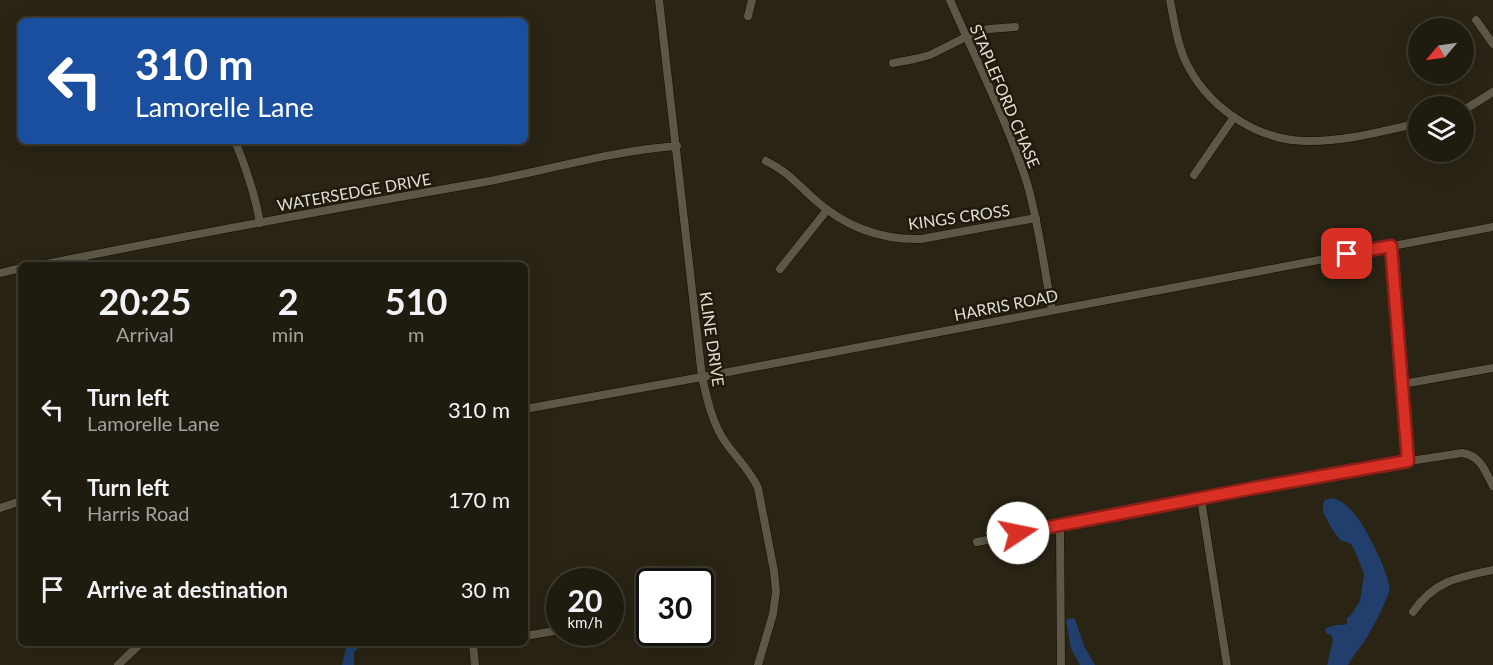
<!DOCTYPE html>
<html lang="en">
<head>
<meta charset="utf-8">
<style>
  body { margin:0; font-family:Lato,sans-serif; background:#2c281d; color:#f1f3f6; height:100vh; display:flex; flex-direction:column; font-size:22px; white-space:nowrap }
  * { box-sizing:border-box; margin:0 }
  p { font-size:20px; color:#a1a19e }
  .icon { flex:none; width:33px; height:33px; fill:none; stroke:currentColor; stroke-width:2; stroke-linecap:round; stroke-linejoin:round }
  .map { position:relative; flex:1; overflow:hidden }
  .side { position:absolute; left:18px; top:262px; width:510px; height:384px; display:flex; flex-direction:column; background:#1f1b0f; border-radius:9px; box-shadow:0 6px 24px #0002,0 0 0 2px #3c392f }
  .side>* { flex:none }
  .banner { position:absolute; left:18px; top:18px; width:510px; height:126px; border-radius:9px; box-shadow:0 6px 24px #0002,0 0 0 2px #3c392f; background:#1a4fa0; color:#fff; overflow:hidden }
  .needle { width:39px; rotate:241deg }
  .controls { position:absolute; left:1408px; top:18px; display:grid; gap:12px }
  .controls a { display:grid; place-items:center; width:66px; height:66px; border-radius:50%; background:#1f1b0f; box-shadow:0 6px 24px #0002,0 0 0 2px #3c392f; font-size:30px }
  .speed { position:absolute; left:546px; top:568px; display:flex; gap:12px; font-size:30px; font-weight:700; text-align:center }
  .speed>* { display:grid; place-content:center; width:78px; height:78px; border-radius:50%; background:#1f1b0f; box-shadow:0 6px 24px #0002,0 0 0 2px #3c392f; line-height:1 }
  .speed small { font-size:15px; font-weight:400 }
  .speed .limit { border:3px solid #111; border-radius:9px; background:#fff; color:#111 }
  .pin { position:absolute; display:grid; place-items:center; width:51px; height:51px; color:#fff; margin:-26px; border-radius:12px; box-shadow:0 3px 9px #0006 }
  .me { position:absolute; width:66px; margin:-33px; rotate:79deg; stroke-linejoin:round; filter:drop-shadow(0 0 4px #0008) }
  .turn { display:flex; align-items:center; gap:21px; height:126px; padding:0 18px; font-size:27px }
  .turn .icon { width:78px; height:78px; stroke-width:2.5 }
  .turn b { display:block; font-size:42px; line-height:51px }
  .eta { display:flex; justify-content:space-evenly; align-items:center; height:102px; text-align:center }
  .eta b { font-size:36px; font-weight:700; line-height:42px }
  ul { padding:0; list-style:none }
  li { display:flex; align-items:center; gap:18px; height:90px; padding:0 18px }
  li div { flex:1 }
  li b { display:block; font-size:22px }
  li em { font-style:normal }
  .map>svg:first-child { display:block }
  .water { fill:#213e6d }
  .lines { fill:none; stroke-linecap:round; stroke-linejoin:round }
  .minor-casing { stroke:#120d01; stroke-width:9 }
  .minor { stroke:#5d5746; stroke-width:8 }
  .route-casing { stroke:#8d1f18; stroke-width:15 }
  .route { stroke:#d93025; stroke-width:10 }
  .labels { text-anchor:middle; stroke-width:5; stroke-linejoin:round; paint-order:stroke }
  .street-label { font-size:16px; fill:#e0ddd3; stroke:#1f1a0b }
</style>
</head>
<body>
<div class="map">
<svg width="1493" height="665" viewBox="0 0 1493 665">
  <rect width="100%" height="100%" fill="#292414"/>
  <!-- water -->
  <g class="water">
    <path d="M 1332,498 C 1343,500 1350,509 1357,517 C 1366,528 1393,580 1389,592 C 1385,604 1371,632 1364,642 C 1358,650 1353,656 1348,665 L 1327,665 L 1333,640 L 1331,635 L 1327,634 L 1325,631 L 1326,628 L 1336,625 L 1345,625 L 1347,623 L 1347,618 L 1351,615 L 1360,601 L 1364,574 L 1355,551 L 1351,544 L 1340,540 L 1332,529 L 1323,512 L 1323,504 L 1325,500 Z"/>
    <polygon points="1072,618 1075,619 1084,646 1095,665 1080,665 1071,649 1066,620"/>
    <polygon points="347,644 363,644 354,652 354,665 342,665"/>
  </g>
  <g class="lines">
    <defs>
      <g id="minor">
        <path d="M 659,0 L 702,377 C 707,398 711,418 722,437 C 733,455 749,468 758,488 L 774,571 L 776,592 L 773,614 L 758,665"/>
        <path d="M 950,0 C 976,60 1007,120 1027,183 C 1039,224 1044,268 1052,310"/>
        <path d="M 1170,0 C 1174,20 1176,39 1184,58 C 1205,105 1254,140 1306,141 C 1344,142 1383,131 1419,123"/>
        <polyline points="748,16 752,0"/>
        <polyline points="1476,20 1493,44"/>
        <polyline points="893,63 915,59 930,55 966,37 988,29 1015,27"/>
        <polyline points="1464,110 1493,92"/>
        <path d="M 235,141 C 246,168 255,194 260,223"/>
        <path d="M 766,161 C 788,172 795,182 814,199 C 844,226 880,240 921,239 L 1036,218"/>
        <polyline points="1194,175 1234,117"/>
        <polyline points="1391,246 1409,461"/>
        <path d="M 36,266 C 183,236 331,209 479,183 C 545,171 610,151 677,146"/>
        <polyline points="780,269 827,210"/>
        <polyline points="0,273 21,268"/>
        <polyline points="1403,384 1493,368"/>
        <polyline points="525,409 702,377 1493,227"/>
        <polyline points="1201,499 1227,665"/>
        <polyline points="0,508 21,501"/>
        <polyline points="1060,525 1061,665"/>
        <path d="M 977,542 L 1255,488 L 1371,467 L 1462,453 C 1481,456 1485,471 1493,486"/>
        <path d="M 1413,612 C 1434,581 1458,577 1493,570"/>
        <polyline points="525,636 560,630"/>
        <polyline points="473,644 475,665"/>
        <polyline points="118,665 140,644"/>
      </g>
    </defs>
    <!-- minor casing -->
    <use href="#minor" class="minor-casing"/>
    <!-- minor -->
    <use href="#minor" class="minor"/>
  </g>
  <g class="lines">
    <defs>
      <polyline id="route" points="1018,533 1254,488 1408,461 1391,246 1347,254"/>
    </defs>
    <!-- route casing -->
    <use href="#route" class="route-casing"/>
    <!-- route -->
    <use href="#route" class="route"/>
  </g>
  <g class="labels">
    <!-- street labels -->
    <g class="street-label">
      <text transform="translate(1005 96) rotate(67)" y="6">STAPLEFORD CHASE</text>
      <text transform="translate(354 192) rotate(-10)" y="6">WATERSEDGE DRIVE</text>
      <text transform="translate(959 217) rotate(-8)" y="6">KINGS CROSS</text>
      <text transform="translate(1006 305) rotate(-11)" y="6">HARRIS ROAD</text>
      <text transform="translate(712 339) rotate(82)" y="6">KLINE DRIVE</text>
    </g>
  </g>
</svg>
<div class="controls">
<a><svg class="needle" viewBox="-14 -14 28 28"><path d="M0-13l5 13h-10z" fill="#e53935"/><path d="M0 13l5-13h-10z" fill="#a1a19e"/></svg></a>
<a><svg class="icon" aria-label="layers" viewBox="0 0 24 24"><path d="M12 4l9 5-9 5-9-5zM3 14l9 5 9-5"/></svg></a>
</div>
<div class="speed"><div>20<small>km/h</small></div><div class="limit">30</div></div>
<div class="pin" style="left:1347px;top:254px;background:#d93025"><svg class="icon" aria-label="arrive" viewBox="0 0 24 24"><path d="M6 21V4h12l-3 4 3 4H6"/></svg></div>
<svg class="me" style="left:1018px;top:533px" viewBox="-20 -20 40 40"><circle r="19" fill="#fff"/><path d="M0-13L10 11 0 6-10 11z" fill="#d93025"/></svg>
<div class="banner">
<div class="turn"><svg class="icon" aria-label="left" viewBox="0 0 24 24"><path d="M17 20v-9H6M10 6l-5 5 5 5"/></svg><div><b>310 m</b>Lamorelle Lane</div></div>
</div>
<section class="side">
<div class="eta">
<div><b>20:25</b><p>Arrival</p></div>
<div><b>2</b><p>min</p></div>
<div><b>510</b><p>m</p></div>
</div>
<ul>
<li><svg class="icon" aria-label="left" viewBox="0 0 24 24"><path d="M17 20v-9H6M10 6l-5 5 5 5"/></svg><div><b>Turn left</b><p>Lamorelle Lane</p></div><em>310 m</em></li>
<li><svg class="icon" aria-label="left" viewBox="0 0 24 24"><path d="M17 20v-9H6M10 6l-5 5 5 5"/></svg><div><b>Turn left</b><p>Harris Road</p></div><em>170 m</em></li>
<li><svg class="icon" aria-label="arrive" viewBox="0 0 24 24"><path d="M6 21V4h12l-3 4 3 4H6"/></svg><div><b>Arrive at destination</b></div><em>30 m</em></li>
</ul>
</section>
</div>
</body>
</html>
